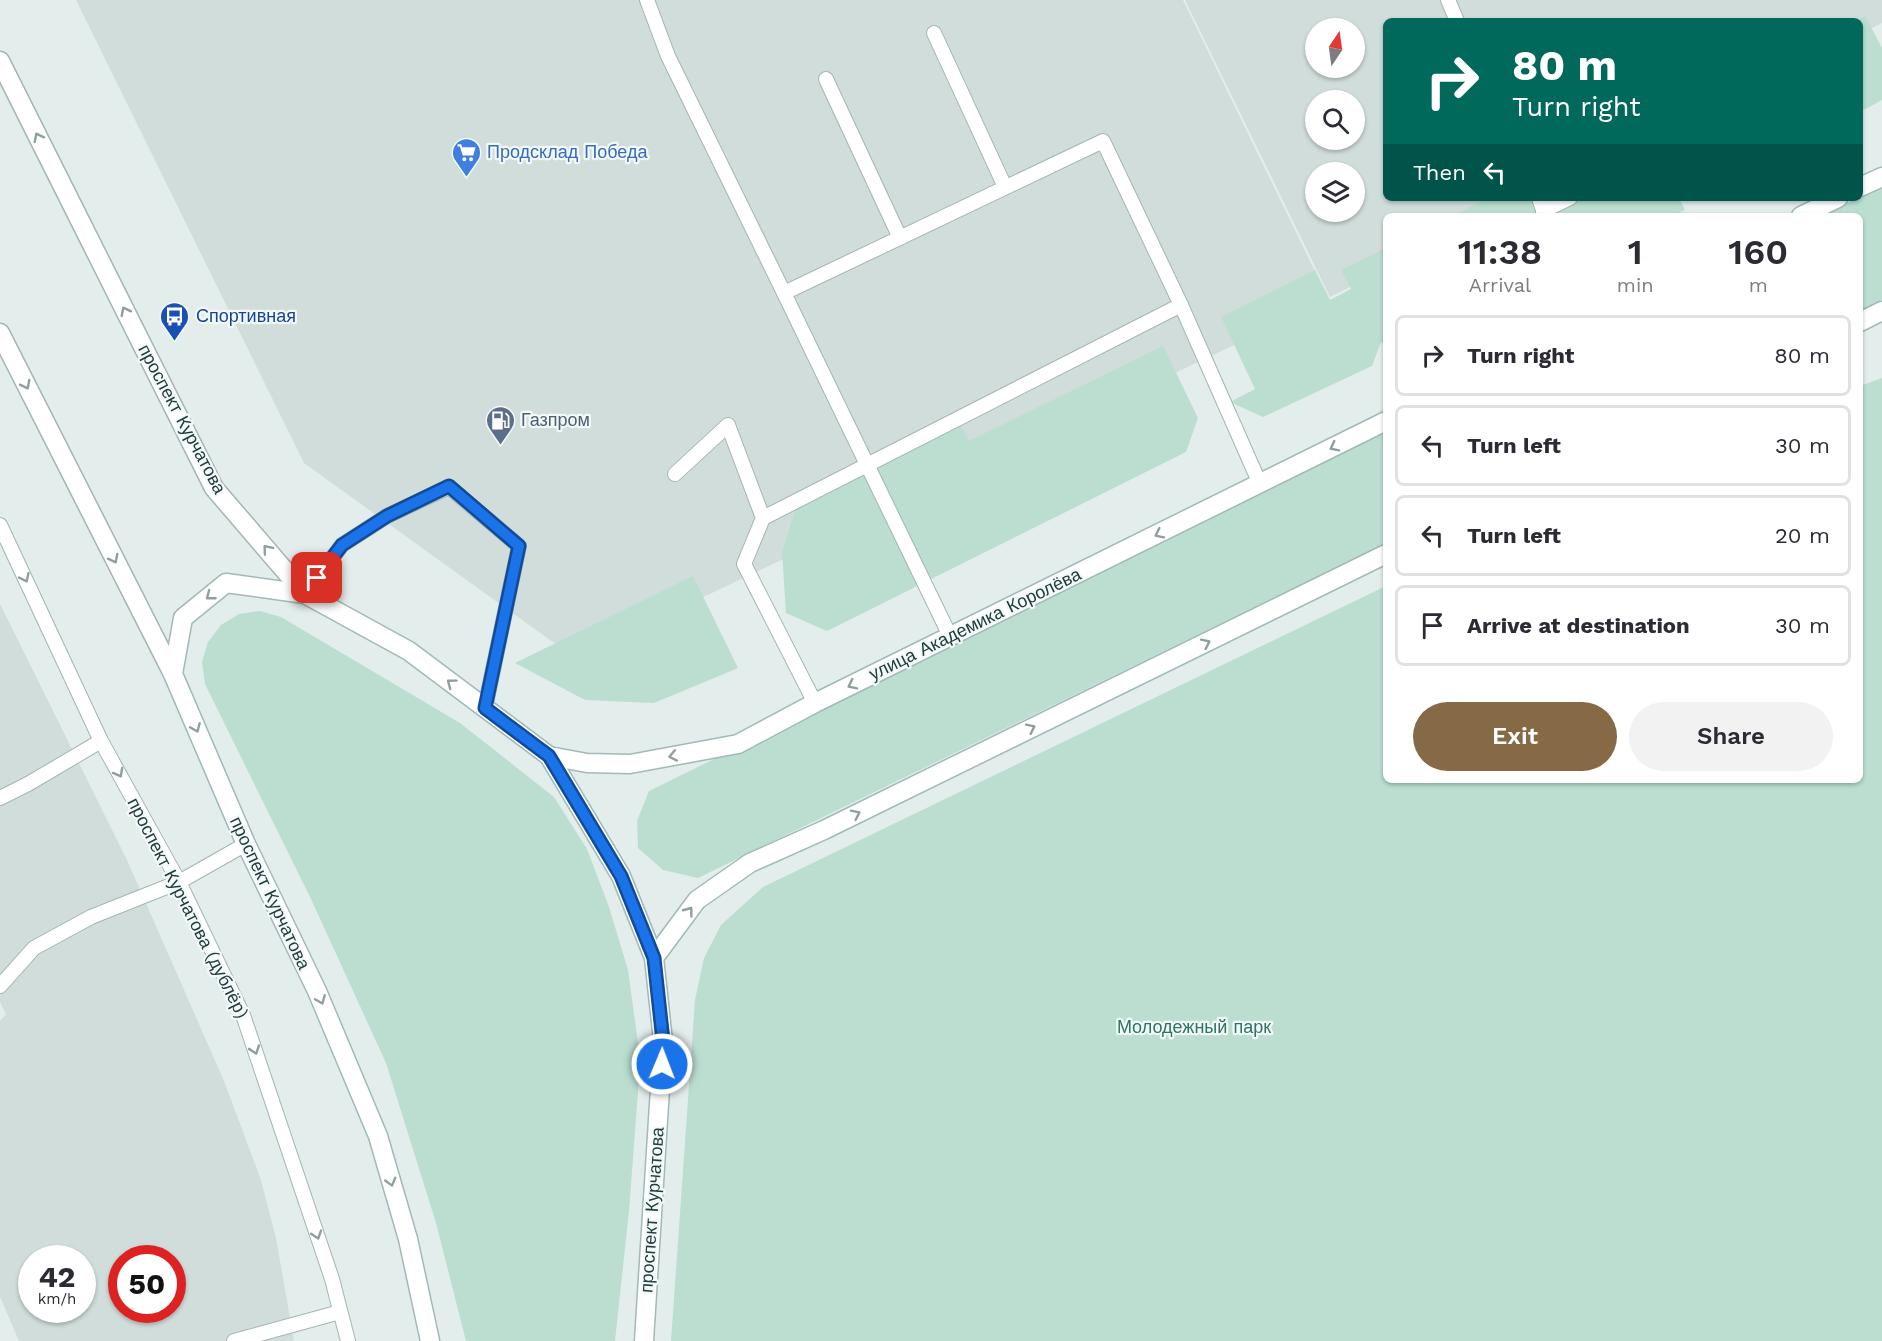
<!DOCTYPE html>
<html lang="en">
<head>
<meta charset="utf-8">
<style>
  body { margin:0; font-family:"Work Sans",sans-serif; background:#f2f2f3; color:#2b2b33; height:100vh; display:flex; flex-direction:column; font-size:22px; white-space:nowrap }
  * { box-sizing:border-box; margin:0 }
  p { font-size:20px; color:#7c7c81 }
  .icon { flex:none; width:33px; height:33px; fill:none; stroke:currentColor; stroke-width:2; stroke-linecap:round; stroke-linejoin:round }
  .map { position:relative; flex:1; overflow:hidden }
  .details { position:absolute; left:1383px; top:213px; width:480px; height:570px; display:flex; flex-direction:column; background:#fff; border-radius:9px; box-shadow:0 2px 4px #0004 }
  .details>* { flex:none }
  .hud { position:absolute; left:1383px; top:18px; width:480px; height:183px; border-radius:9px; box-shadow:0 2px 4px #0004; background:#00695c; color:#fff; overflow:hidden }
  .needle { width:39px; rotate:13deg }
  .fabs { position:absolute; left:1305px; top:18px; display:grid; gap:12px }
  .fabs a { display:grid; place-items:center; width:60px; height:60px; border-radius:50%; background:#fff; box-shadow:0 2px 4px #0004; font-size:30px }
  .speed { position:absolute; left:18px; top:1245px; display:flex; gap:12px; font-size:30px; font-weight:700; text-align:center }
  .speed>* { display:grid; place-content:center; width:78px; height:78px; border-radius:50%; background:#fff; box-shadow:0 2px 4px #0004; line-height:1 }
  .speed small { font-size:15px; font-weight:400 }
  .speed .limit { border:9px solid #d22; background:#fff; color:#111 }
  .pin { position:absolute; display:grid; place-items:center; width:51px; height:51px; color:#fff; margin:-26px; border-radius:12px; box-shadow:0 3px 9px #0006 }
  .me { position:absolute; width:66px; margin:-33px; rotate:1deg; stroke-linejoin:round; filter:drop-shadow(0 0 4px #0008) }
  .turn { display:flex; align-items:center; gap:21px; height:126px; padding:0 30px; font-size:27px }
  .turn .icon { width:78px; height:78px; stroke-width:2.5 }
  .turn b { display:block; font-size:42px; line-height:51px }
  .then { display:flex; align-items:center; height:57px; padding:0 30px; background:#0003; gap:12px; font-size:22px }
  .eta { display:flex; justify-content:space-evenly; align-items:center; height:102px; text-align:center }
  .eta b { font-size:36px; font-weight:600; line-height:42px }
  .cta { display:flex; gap:12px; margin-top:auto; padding:12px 30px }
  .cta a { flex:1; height:69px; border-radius:36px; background:#856a45; color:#fff; font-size:24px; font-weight:600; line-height:69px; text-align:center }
  .cta a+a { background:#f2f2f3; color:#2b2b33 }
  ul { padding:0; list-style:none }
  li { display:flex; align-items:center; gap:18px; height:81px; margin:0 12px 9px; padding:0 18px; border:3px solid #e1e1e2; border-radius:9px }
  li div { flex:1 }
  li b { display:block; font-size:22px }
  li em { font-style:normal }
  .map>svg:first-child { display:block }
  .built { fill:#d1dddb; fill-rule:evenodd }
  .green { fill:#bbded1 }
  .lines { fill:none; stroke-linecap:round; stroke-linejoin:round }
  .service-casing { stroke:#a5b4b4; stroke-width:16 }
  .tertiary-casing { stroke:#a5b4b4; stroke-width:21 }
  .secondary-casing { stroke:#a1b9b8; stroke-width:21 }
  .service { stroke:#fff; stroke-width:14 }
  .tertiary { stroke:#fff; stroke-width:18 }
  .secondary { stroke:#fff; stroke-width:18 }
  .oneway { stroke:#909e9e }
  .route-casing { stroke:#114b97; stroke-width:15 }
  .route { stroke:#1a73e8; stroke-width:10 }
  .labels { text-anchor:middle; stroke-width:4.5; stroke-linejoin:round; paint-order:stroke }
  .shop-label { font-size:18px; fill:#366cbe; stroke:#f3f9f8; text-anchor:start }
  .transit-label { font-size:18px; fill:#164399; stroke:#f3f9f8; text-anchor:start }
  .street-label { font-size:18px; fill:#223c3e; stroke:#f3f9f8 }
  .service-label { font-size:18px; fill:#4e5e75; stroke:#f3f9f8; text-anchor:start }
  .park-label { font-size:18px; fill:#2c7562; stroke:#f3f9f8 }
</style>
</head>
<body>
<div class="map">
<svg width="1882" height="1341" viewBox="0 0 1882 1341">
  <rect width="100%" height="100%" fill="#e3edec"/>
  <!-- built -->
  <g class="built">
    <polygon points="76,0 1183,0 1329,300 575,658 304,463"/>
    <path d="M 1185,0 L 1882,0 L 1882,23 L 1860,34 L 1860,21 L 1386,21 L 1386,198 L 1529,198 L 1493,216 L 1386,216 L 1386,269 L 1330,297 ZM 1316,28 L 1354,28 L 1354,68 L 1316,68 ZM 1316,100 L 1354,100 L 1354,140 L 1316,140 ZM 1316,172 L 1354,172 L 1354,212 L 1316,212 Z"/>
    <path d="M 0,604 L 127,860 L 224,1081 L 261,1180 L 276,1238 L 294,1341 L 19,1341 L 0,1297 L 0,1021 L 6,1014 L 0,1002 ZM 32,1258 L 82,1258 L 82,1310 L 32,1310 ZM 122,1258 L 172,1258 L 172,1310 L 122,1310 Z"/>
  </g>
  <!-- green -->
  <g class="green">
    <polygon points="1865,16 1882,48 1882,100 1860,112 1860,21 1854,21"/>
    <polygon points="1882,186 1882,300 1860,311 1860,216 1821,216"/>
    <polygon points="1488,198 1679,198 1685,210 1672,216 1452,216"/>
    <polygon points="1386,248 1386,345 1381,342 1372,366 1263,417 1230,402 1255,389 1221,317 1315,270 1330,300 1351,289 1341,270"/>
    <polygon points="1163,346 1198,418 1186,452 827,631 786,613 782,552 802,489 955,415 969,441"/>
    <polygon points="1882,378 1882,1341 671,1341 695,1000 704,958 721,925 763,887 1386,586 1386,780 1860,780 1860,386"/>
    <polygon points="1386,429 1386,543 698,878 663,870 638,848 637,821 649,791"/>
    <polygon points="693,576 738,668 654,703 585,700 515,663"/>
    <polygon points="260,611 281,617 460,723 554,797 587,849 609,907 628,970 638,1043 639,1079 629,1211 615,1341 466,1341 436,1223 386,1063 311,899 205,684 202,662 208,642 221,625 239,614"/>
  </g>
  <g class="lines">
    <defs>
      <g id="service">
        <polyline points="647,0 668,56 784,293"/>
        <polyline points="1448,0 1457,21"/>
        <polyline points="934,33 1005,187"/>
        <polyline points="826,79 900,238"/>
        <polyline points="1539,198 1545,216"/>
        <polyline points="1543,211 1570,198"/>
        <polyline points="675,474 728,425 763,518 744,564 815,703"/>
        <polyline points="763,518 1181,305"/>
        <polyline points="0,525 101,741 179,882 243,1015 332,1279 348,1341"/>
        <polyline points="305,594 342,545 387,516 449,487 519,546 485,708"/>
        <polyline points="950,636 784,293 1103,141 1181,305 1260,484"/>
        <polyline points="0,798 28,784 101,741"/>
        <polyline points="0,986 34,948 91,917 179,882 246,844"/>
        <polyline points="234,1341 340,1312"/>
      </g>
      <g id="tertiary">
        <polyline points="0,61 214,488 305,594"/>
        <polyline points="0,333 173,674"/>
      </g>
      <g id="secondary">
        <polyline points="1860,187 1882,177"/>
        <polyline points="1801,216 1838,198"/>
        <polyline points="1860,322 1882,311"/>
        <polyline points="549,756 587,763 630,764 738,744 815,703 1386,421"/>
        <polyline points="654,958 697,900 750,863 824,830 1386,554"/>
        <polyline points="430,1341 408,1239 378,1136 317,991 246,844 173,674 183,618 226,583 305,594 409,651 549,756 621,876 654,958 663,1041 644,1341"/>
      </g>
    </defs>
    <!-- service casing -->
    <use href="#service" class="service-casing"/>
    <!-- tertiary casing -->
    <use href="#tertiary" class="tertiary-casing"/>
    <!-- secondary casing -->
    <use href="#secondary" class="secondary-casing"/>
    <!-- service -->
    <use href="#service" class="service"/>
    <!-- tertiary -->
    <use href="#tertiary" class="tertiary"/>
    <!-- secondary -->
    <use href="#secondary" class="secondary"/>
  </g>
  <!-- one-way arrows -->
  <defs><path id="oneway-chevron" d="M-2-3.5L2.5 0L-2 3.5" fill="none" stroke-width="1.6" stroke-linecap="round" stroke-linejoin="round" transform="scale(1.5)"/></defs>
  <g class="oneway">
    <use href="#oneway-chevron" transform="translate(38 137) rotate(-117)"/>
    <use href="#oneway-chevron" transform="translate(125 311) rotate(-117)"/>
    <use href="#oneway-chevron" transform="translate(26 385) rotate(63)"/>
    <use href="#oneway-chevron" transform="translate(1334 447) rotate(153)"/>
    <use href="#oneway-chevron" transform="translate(1159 534) rotate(154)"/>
    <use href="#oneway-chevron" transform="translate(267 549) rotate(-130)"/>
    <use href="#oneway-chevron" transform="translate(114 559) rotate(63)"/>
    <use href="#oneway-chevron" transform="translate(25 578) rotate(65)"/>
    <use href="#oneway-chevron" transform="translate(210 596) rotate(142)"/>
    <use href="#oneway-chevron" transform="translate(1206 643) rotate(-26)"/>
    <use href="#oneway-chevron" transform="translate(451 683) rotate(-143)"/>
    <use href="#oneway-chevron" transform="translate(852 685) rotate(154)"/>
    <use href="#oneway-chevron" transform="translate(196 728) rotate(67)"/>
    <use href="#oneway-chevron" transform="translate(1031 728) rotate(-26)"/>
    <use href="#oneway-chevron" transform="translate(673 756) rotate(169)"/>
    <use href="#oneway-chevron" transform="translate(119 773) rotate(61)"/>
    <use href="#oneway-chevron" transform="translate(856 814) rotate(-26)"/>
    <use href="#oneway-chevron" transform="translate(689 911) rotate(-53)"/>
    <use href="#oneway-chevron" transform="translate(321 1000) rotate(67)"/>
    <use href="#oneway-chevron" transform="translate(255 1050) rotate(71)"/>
    <use href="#oneway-chevron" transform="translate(391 1182) rotate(74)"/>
    <use href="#oneway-chevron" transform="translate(317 1235) rotate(72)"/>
  </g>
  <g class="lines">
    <defs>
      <polyline id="route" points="317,578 342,545 387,516 449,486 519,546 485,708 549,756 621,876 654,958 663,1041 662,1064"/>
    </defs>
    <!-- route casing -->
    <use href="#route" class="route-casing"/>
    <!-- route -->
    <use href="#route" class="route"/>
  </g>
  <!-- icons -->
  <defs>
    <symbol id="supermarket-pin" viewBox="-11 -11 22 30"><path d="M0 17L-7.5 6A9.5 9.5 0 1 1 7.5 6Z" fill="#3f7fe0" stroke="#f3f9f8"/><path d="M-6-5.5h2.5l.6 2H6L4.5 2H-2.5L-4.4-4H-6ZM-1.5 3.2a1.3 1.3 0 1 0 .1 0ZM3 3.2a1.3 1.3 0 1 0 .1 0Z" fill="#fff"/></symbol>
    <symbol id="bus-pin" viewBox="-11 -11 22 30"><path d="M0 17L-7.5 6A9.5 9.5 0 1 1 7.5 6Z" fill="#1a4fb4" stroke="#f3f9f8"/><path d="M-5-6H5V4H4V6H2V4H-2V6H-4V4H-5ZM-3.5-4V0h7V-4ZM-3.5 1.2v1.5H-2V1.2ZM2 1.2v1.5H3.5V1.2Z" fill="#fff"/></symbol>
    <symbol id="fuel-pin" viewBox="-11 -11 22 30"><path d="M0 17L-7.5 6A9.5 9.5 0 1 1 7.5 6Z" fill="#5c6f8a" stroke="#f3f9f8"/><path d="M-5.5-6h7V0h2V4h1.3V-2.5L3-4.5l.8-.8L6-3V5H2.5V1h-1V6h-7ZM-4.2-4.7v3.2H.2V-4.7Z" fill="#fff"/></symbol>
  </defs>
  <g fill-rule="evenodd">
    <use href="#supermarket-pin" x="450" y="136" width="33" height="45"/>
    <use href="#bus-pin" x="158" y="300" width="33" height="45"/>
    <use href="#fuel-pin" x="484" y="404" width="33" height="45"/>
  </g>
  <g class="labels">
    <!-- shop labels -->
    <g class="shop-label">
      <text x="487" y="158">Продсклад Победа</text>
    </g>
    <!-- transit labels -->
    <g class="transit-label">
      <text x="196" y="322">Спортивная</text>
    </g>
    <!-- street labels -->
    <g class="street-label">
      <text transform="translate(182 419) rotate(62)" y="6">проспект Курчатова</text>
      <text transform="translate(975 624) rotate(-26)" y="6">улица Академика Королёва</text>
      <text transform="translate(270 893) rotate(65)" y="6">проспект Курчатова</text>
      <text transform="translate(188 908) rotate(63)" y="6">проспект Курчатова (дублёр)</text>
      <text transform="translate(652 1210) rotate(-86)" y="6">проспект Курчатова</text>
    </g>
    <!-- service labels -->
    <g class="service-label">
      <text x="521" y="426">Газпром</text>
    </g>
    <!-- park labels -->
    <g class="park-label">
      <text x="1194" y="1033">Молодежный парк</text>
    </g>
  </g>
</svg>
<div class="fabs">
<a><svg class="needle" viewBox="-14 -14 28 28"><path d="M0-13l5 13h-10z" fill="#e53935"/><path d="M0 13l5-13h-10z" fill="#7c7c81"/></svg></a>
<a><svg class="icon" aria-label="search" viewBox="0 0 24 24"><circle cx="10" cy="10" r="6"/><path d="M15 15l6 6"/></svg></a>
<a><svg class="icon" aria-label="layers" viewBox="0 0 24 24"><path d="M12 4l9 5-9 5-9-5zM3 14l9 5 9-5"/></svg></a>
</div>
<div class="speed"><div>42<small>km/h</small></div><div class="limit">50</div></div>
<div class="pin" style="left:317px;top:578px;background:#d93025"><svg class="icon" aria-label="arrive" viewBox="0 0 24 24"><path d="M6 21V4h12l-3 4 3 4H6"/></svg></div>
<svg class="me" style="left:662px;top:1064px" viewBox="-20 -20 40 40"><circle r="17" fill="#1a73e8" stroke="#fff" stroke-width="3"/><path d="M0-11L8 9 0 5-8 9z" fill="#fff"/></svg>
<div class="hud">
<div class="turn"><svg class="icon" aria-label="right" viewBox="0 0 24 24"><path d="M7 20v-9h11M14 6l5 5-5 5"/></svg><div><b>80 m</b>Turn right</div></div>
<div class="then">Then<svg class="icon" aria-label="left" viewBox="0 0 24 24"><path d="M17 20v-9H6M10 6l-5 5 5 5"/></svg></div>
</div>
<section class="details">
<div class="eta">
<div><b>11:38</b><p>Arrival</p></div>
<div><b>1</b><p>min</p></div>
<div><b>160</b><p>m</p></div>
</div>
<ul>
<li><svg class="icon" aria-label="right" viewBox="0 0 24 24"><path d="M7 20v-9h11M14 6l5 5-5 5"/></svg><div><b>Turn right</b></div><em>80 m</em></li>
<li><svg class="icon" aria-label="left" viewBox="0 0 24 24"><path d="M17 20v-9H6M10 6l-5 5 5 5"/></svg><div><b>Turn left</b></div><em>30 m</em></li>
<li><svg class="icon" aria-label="left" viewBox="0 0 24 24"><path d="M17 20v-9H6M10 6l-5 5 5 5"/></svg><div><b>Turn left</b></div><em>20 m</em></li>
<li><svg class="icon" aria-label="arrive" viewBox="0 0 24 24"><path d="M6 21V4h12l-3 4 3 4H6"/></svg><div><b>Arrive at destination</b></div><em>30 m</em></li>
</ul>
<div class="cta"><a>Exit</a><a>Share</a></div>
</section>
</div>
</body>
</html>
